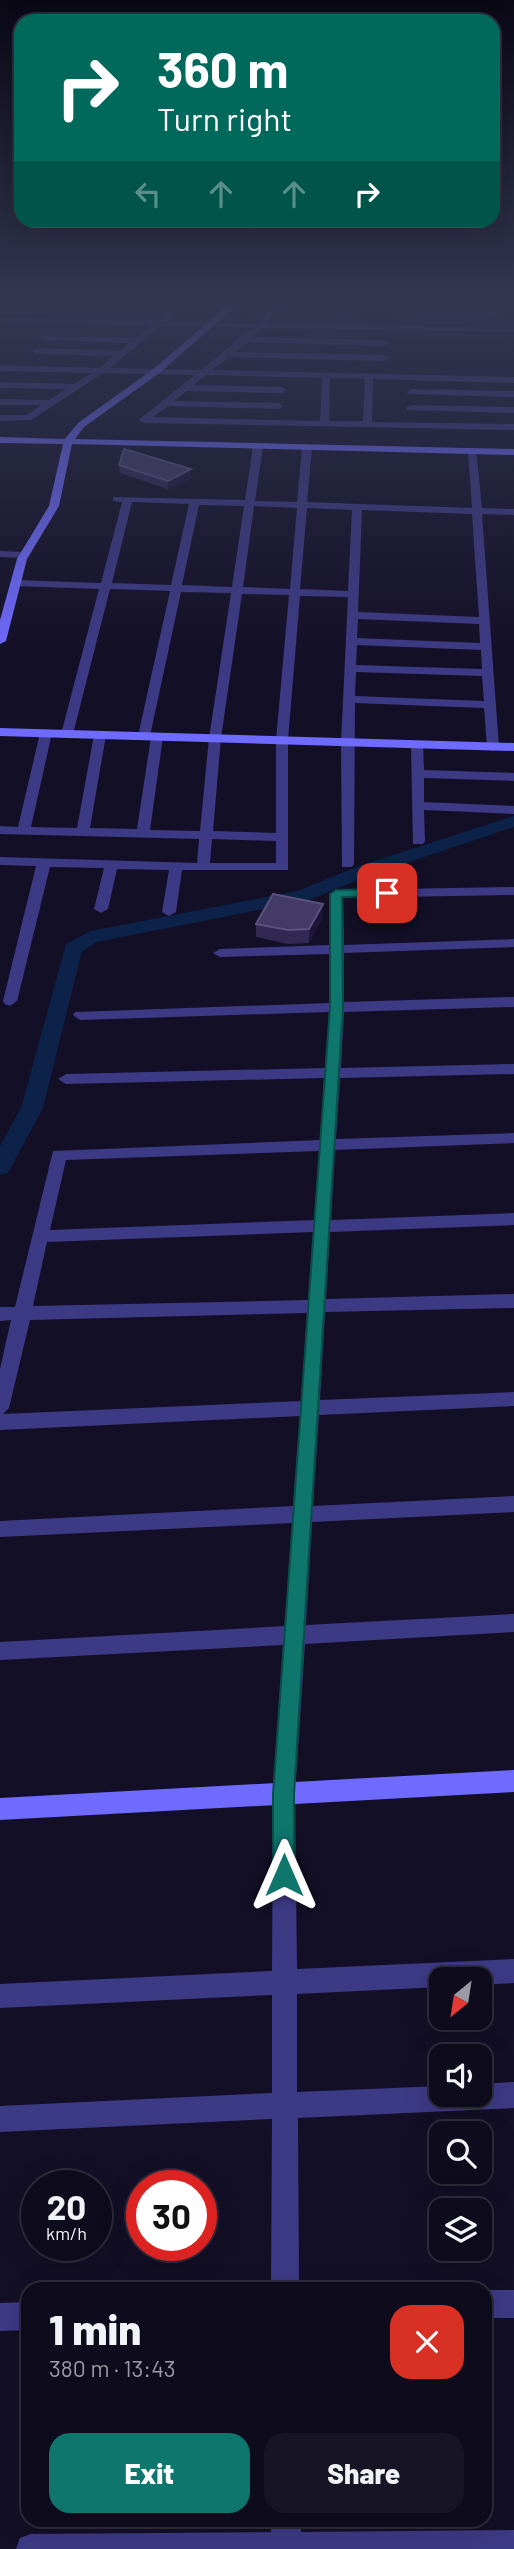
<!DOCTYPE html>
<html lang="en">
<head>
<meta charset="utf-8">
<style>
  body { margin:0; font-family:Barlow,sans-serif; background:#171425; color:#f1f3f6; height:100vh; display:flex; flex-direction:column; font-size:26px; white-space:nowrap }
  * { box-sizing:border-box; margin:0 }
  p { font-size:23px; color:#9b9ba3 }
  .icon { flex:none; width:38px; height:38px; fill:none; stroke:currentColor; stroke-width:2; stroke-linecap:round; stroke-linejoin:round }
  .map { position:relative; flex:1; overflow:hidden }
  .sheet { position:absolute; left:21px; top:2282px; width:471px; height:245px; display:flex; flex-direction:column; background:#0e0b1c; border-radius:21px; box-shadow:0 7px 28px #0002,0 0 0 2px #2e2b3b }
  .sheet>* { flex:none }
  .hud { position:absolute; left:14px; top:14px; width:486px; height:214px; border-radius:21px; box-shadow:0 7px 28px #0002,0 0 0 2px #2e2b3b; background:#00695c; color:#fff; overflow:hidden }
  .needle { width:46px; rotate:210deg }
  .buttons { position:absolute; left:429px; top:1967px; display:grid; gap:14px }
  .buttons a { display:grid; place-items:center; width:63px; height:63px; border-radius:14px; background:#0e0b1c; box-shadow:0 7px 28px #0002,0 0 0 2px #2e2b3b; font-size:35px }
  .speed { position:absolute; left:21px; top:2170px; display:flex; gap:14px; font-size:35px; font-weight:700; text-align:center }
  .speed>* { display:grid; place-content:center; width:91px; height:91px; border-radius:50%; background:#0e0b1c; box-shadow:0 7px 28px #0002,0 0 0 2px #2e2b3b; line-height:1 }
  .speed small { font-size:18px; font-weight:400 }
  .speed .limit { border:10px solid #d22; background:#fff; color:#111 }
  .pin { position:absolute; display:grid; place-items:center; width:60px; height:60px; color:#fff; margin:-30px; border-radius:14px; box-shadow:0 4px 10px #0006 }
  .me { position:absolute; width:77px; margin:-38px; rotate:0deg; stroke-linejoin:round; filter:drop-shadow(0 0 5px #0008) }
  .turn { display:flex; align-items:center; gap:24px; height:147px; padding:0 28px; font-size:32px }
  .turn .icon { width:91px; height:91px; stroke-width:2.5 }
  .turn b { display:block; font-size:49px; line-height:60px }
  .lanes { display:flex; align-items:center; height:66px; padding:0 28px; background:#0003; justify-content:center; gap:35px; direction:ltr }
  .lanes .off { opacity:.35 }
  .round { display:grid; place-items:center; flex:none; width:74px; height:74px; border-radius:21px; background:#171425 }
  .head { display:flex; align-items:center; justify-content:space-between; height:119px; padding:0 28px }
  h1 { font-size:42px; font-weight:800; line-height:52px }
  .action { display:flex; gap:14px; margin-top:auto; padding:14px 28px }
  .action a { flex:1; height:80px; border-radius:21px; background:#0f766e; color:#fff; font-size:28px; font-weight:800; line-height:80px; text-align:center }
  .action a+a { background:#171425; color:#f1f3f6 }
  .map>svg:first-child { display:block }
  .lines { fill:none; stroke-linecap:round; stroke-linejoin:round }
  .canal { fill:#0c2248; fill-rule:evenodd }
  .street { fill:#3d3a85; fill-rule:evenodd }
  .secondary { fill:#6f6bff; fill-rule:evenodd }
  .wall { fill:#312854 }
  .shaded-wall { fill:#1d163a }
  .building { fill:#433a66; stroke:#5a527e; stroke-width:2 }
  .route { fill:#0f766e; stroke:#0a4d48; stroke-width:2 }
</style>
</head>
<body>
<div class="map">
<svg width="514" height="2549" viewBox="0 0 514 2549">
  <rect width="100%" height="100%" fill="#130f26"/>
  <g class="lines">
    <!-- canal -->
    <polygon class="canal" points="514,816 514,827 373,874 309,900 97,942 82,951 43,1108 8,1173 0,1175 0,1146 21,1108 66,944 91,931 297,891 359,866"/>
    <!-- street -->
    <g class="street">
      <path d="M 181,301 L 190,301 L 167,321 L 257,323 L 279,301 L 287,301 L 280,309 L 355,312 L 359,314 L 355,316 L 275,313 L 266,323 L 514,328 L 514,332 L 262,328 L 253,337 L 384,340 L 388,343 L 384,346 L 248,342 L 235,352 L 384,355 L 388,358 L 384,361 L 229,357 L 212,370 L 514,377 L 514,383 L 373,379 L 372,422 L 514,424 L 514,430 L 144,423 L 139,420 L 141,418 L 195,375 L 103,373 L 31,420 L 0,421 L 0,415 L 26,415 L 41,405 L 0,405 L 0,399 L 49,400 L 66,389 L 0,388 L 0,382 L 74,384 L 92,373 L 0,371 L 0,365 L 99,368 L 114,356 L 36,354 L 32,351 L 36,348 L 120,351 L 129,343 L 42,340 L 39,336 L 135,338 L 151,325 L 0,322 L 0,318 L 157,321 L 167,312 L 124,311 L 120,309 L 124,307 L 173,308 ZM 161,326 L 253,327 L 201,370 L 110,368 ZM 206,375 L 322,378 L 320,421 L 153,417 L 168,406 L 279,409 L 283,406 L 279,403 L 174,401 L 187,391 L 282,393 L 286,390 L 282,387 L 193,385 ZM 330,378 L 365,379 L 363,421 L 329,421 Z"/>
      <polygon points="402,311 498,313 502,315 498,317 399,315"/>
      <polygon points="411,389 514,391 514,397 408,394 407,392"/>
      <polygon points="411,405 514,407 514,413 408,410 406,408"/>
      <path d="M 258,443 L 263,446 L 255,501 L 297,502 L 302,447 L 307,444 L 312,447 L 307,502 L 472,508 L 468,451 L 476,449 L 482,508 L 514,509 L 514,515 L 482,514 L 499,747 L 493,751 L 487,747 L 484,708 L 355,703 L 354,864 L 352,867 L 342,867 L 341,742 L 348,597 L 300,596 L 288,740 L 288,870 L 182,870 L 176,912 L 169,916 L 162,912 L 169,870 L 117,869 L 108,909 L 101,913 L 94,909 L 104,868 L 50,867 L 17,1001 L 10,1006 L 5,1004 L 3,1001 L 36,866 L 0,865 L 0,857 L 197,863 L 199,839 L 0,834 L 0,826 L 18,827 L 40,733 L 46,729 L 52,733 L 31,827 L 77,828 L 94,735 L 100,731 L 106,735 L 90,828 L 137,829 L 151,737 L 157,733 L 163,737 L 150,830 L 200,831 L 209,738 L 231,593 L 181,592 L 150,736 L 144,740 L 138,736 L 170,591 L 110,589 L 73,734 L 67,738 L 61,734 L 99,589 L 15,586 L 10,583 L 15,580 L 101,583 L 122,502 L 113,501 L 113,497 L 245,500 L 253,446 ZM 132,502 L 189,504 L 171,585 L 112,583 ZM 199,505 L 244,506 L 232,587 L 182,585 ZM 254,506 L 297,508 L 290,589 L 243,587 ZM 307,508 L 352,510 L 348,591 L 300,589 ZM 362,510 L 472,514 L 479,617 L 358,612 ZM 242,594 L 289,595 L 276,740 L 276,833 L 213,831 L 221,738 ZM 358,619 L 479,624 L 480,643 L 357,638 ZM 357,645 L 481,650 L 482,669 L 356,665 ZM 356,672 L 482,676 L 484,701 L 355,696 ZM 212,839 L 276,841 L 276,863 L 210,863 Z"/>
      <polygon points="0,551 25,552 30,555 25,558 0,557"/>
      <polygon points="417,740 423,744 424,770 514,773 514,781 424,778 424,802 514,806 514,814 424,810 425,841 423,844 413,844 411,744"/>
      <path d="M 514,887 L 514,895 L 343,898 L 344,945 L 514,939 L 514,947 L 344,953 L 344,1002 L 514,997 L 514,1007 L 344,1012 L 341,1068 L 514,1064 L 514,1074 L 340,1078 L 336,1139 L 514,1133 L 514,1143 L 335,1150 L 331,1220 L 514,1213 L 514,1225 L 330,1232 L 326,1299 L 514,1294 L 514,1308 L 325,1312 L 320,1400 L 514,1392 L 514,1406 L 319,1415 L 313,1506 L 514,1496 L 514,1512 L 312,1522 L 306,1625 L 514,1614 L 514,1632 L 305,1644 L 295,1794 L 297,1969 L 514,1959 L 514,1983 L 480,1985 L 480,1979 L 441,1979 L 441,1987 L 297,1994 L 297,2092 L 441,2086 L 441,2095 L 480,2095 L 480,2084 L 514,2082 L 514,2108 L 298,2118 L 299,2289 L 271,2289 L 272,2119 L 0,2132 L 0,2106 L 272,2093 L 272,1995 L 0,2008 L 0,1984 L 272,1971 L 273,1794 L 283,1645 L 0,1660 L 0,1642 L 285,1626 L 292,1523 L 0,1537 L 0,1521 L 293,1506 L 300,1416 L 0,1430 L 0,1369 L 11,1320 L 0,1321 L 0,1307 L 15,1307 L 53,1151 L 320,1140 L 324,1078 L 66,1084 L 58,1079 L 66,1074 L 325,1068 L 329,1012 L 80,1020 L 73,1015 L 75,1012 L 330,1003 L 329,954 L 220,957 L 213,953 L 220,949 L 329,945 L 329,894 L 336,890 ZM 319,1151 L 314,1220 L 50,1230 L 66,1160 ZM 313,1232 L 308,1300 L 33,1306 L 47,1242 ZM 307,1313 L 301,1401 L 3,1414 L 9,1408 L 30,1320 Z"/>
      <rect x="485" y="2290" width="29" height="28"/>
      <polygon points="28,2302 28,2330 0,2331 0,2303"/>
      <polygon points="271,2520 301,2520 301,2532 514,2530 514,2549 16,2549 20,2538 31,2534 271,2532"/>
    </g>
    <!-- secondary -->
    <g class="secondary">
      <polygon points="233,301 242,301 158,374 84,427 75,439 514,449 514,455 72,444 59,506 27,559 6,641 0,644 0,620 17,559 49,506 63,444 0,443 0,437 65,439 78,423 152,370"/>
      <polygon points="0,728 514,743 514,751 0,736"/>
      <polygon points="514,1770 514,1792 0,1820 0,1798"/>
    </g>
  </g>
  <!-- wall -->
  <g class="wall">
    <polygon points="119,465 191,469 191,478 168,489 120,473"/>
    <polygon points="323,904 322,918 309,943 288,944 256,937 256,924"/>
  </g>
  <!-- shaded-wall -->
  <g class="shaded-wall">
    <polygon points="191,469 191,478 168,489 168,481"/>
    <polygon points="323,904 322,918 309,943 309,929"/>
  </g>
  <!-- building -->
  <g class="building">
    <polygon points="124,449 191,469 168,481 119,465"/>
    <polygon points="273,894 323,904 309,929 288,930 256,924"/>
  </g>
  <!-- sky -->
  <linearGradient id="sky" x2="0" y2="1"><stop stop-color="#0a0815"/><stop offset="0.46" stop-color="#333752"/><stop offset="1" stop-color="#333752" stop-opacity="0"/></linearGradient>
  <rect width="514" height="658" fill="url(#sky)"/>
  <!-- route -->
  <polygon class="route" points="387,889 393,893 391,896 342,897 343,1007 294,1794 294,1875 291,1882 284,1885 276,1882 273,1875 273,1794 330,1007 330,894 336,890"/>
</svg>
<div class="buttons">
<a><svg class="needle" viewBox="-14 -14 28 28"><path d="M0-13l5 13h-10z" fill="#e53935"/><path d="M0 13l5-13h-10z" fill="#9b9ba3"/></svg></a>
<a><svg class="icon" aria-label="sound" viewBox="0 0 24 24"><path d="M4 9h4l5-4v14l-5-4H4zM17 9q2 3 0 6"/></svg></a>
<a><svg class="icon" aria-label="search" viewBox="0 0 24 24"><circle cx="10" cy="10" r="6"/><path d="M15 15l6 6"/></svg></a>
<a><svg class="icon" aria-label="layers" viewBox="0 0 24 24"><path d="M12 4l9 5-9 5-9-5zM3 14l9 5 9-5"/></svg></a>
</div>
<div class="speed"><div>20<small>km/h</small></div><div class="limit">30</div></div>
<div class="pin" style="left:387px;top:893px;background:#d93025"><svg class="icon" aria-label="arrive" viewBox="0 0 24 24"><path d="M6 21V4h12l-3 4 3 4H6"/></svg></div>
<svg class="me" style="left:284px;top:1875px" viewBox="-20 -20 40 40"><path d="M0-17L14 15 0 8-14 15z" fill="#0f766e" stroke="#fff" stroke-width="4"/></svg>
<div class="hud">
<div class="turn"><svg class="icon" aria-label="right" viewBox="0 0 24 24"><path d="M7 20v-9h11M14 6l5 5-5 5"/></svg><div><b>360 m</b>Turn right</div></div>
<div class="lanes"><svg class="icon off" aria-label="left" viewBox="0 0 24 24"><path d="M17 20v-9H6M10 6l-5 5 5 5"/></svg><svg class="icon off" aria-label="ahead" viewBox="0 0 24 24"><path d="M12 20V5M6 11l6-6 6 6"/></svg><svg class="icon off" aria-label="ahead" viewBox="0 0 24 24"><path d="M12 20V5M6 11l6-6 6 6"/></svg><svg class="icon" aria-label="right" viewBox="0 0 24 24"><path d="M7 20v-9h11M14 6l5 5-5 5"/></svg></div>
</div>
<section class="sheet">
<div class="head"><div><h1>1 min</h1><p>380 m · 13:43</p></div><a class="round" style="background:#d93025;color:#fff"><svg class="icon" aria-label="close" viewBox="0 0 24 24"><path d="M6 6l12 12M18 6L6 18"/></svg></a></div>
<div class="action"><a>Exit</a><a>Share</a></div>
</section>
</div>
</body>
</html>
